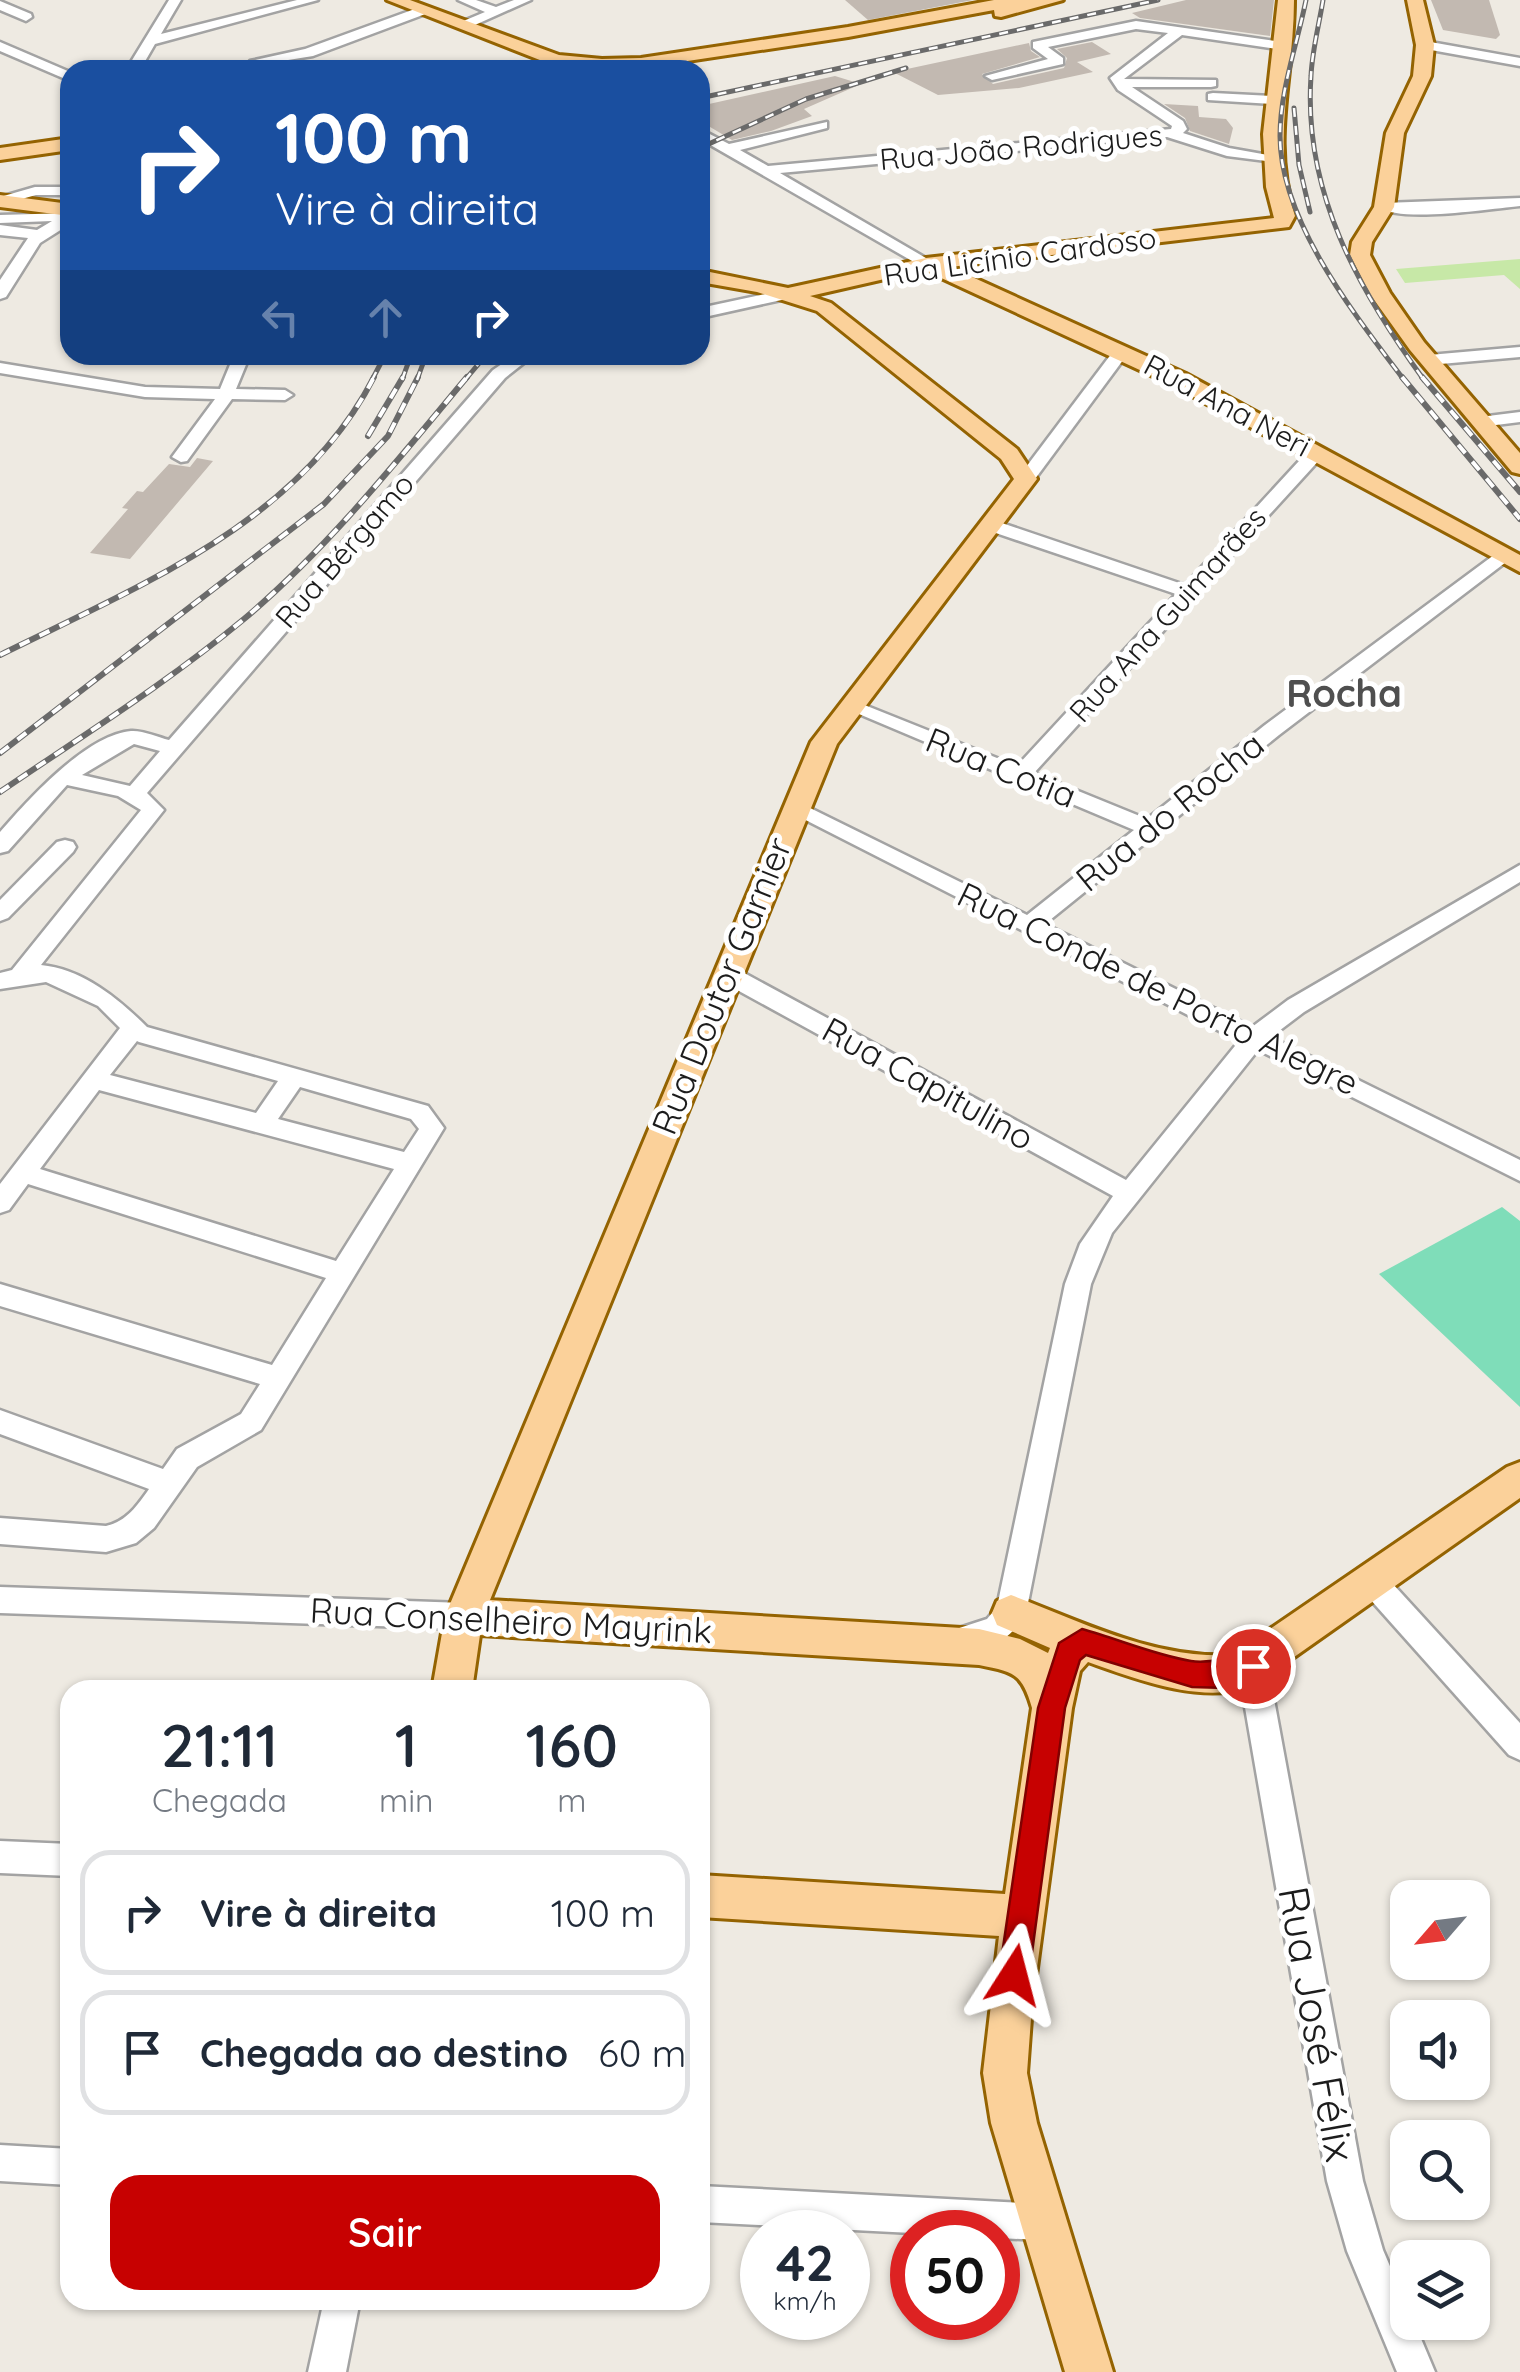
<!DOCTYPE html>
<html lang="pt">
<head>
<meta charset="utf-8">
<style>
  body { margin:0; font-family:Quicksand,sans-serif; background:#f6f6f7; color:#1f2937; height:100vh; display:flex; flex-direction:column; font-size:38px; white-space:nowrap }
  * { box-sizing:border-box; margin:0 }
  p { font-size:32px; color:#747a83 }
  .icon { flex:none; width:55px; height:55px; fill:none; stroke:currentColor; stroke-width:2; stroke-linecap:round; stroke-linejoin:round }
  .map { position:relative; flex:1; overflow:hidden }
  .side { position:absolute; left:60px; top:1680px; width:650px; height:630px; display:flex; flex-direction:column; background:#fff; border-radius:30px; box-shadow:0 2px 8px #0004 }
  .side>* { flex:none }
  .banner { position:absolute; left:60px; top:60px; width:650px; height:305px; border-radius:30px; box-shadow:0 2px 8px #0004; background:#1a4fa0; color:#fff; overflow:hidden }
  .needle { width:65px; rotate:242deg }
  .controls { position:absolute; left:1390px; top:1880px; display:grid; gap:20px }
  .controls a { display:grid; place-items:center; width:100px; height:100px; border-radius:20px; background:#fff; box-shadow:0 2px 8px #0004; font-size:50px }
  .speed { position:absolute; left:740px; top:2210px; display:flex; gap:20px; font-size:50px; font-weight:700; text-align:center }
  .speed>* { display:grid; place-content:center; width:130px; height:130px; border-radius:50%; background:#fff; box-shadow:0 2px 8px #0004; line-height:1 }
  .speed small { font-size:25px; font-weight:400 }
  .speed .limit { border:15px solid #d22; background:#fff; color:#111 }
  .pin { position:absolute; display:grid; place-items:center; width:85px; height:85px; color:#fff; margin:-42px; border:5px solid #fff; border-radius:50%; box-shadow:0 2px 10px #0007 }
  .me { position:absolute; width:110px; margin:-55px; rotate:9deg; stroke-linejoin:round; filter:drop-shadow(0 0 8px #0008) }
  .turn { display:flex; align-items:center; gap:35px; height:210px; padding:0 50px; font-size:45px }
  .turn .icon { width:130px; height:130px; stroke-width:2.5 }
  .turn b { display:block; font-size:70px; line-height:85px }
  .lanes { display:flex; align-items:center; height:95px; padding:0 50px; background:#0003; justify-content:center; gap:50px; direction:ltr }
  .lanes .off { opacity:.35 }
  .eta { display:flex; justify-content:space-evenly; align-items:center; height:170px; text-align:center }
  .eta b { font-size:60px; font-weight:600; line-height:70px }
  .action { display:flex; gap:20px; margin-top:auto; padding:20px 50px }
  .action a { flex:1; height:115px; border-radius:30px; background:#c70101; color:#fff; font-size:40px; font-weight:600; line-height:115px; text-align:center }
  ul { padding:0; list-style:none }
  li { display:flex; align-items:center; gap:30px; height:125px; margin:0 20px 15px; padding:0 30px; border:5px solid #e0e1e3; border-radius:30px }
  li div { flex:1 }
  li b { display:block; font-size:38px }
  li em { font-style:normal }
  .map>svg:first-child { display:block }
  .grass { fill:#c7e8a7 }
  .pitch { fill:#7fddb9 }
  .building { fill:#c2b9b1 }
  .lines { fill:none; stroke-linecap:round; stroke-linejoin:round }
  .minor-casing { stroke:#a3a3a3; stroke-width:5 }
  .major-casing { stroke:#946301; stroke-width:6 }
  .minor { fill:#fff; fill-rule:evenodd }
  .major { fill:#fbd19a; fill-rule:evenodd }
  .rail-far1-casing { stroke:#6a6a6a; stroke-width:5 }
  .rail-casing { stroke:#6a6a6a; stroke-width:6 }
  .rail-far1 { stroke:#fff; stroke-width:2.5; stroke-dasharray:9; stroke-linecap:butt }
  .rail { stroke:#fff; stroke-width:4; stroke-dasharray:11; stroke-linecap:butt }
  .route { fill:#c70101; stroke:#810101; stroke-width:2.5 }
  .labels { text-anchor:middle; stroke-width:10; stroke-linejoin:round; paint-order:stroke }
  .far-street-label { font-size:30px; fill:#1c1c1c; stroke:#fff }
  .street-label { font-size:35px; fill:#1c1c1c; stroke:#fff }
  .far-district-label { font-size:38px; font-weight:bold; fill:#4f4f4f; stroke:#fff }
  .near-street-label { font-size:42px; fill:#1c1c1c; stroke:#fff }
</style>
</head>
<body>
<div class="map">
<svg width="1520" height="2372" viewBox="0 0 1520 2372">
  <rect width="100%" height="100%" fill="#eeeae2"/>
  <!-- grass -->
  <polygon class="grass" points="1520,259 1520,289 1504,275 1405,283 1396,269"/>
  <!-- pitch -->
  <polygon class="pitch" points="1502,1207 1520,1221 1520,1407 1379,1274"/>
  <!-- building -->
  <g class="building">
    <polygon points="845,0 973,0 868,20"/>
    <polygon points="1186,0 1274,0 1270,36 1140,18 1132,13"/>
    <polygon points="1431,0 1489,0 1500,35 1496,39 1443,30"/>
    <polygon points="1092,42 1111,54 1077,62 1093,72 1019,88 938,95 893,72 1029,43 1031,51 1040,57 982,74 993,84 1064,68 1067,58 1057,49"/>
    <polygon points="835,76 861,84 804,109 812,116 771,131 732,140 700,121 700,106"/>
    <polygon points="1164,104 1198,106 1199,117 1226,119 1233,128 1229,144 1190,131 1185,118"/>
    <polygon points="197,458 213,461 130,559 90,553 128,509 122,508 137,491 143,492 169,464 190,467"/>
  </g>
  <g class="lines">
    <defs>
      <g id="minor">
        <polygon points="169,0 181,0 161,34 297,0 318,0 155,44 140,70 126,70"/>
        <polygon points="458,0 476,0 496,7 514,0 531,0 466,29 461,28 461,22 485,12"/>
        <polygon points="0,1 31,14 32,17 26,21 0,10"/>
        <polygon points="423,6 429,10 428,13 313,56 257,65 250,61 305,49"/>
        <polygon points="1136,21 1289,43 1291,46 1284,50 1182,35 1124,79 1216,80 1216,86 1211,87 1132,87 1183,121 1187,129 1183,133 1229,148 1274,156 1274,162 1227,156 1167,137 780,173 931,261 931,267 926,269 700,139 700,129 729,144 827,122 827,128 740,150 768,166 1171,129 1172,126 1118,90 1110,78 1168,33 1136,29 1048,47 1063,58 1063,64 992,80 985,76 1048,59 1033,48 1033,42"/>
        <polygon points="1425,41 1520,58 1520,66 1420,48 1418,45"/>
        <polygon points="0,42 70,72 70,81 0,51"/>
        <polygon points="643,65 649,70 631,70 633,67"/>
        <polygon points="1213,93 1274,96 1281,100 1274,104 1208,100 1208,94"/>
        <polygon points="70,187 70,195 36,195 0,205 0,197 35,187"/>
        <path d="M 1520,198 L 1520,206 C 1488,209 1401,223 1377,207 L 1384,203 Z"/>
        <polygon points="70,213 70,224 40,243 6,297 0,299 0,280 28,238 0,235 0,225 37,230 52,221 0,223 0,215"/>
        <polygon points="789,289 795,291 795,297 700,318 700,308"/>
        <polygon points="1520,347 1520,357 1429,365 1421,360 1429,355"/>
        <polygon points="1115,349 1129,352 1032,483 1020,483 1020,475"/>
        <polygon points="234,355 250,355 236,389 285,390 293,395 285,400 232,399 187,461 181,462 172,457 215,399 145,397 0,373 0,363 145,387 220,389"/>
        <path d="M 515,355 L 534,355 L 505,378 L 147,793 L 164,810 L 41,965 C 83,969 119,999 147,1027 L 428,1106 L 444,1128 L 261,1430 L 197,1467 L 154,1528 L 136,1543 L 106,1552 L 0,1544 L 0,1518 L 106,1526 C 127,1521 137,1506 149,1489 L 0,1434 L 0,1410 L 163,1469 L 177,1449 L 241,1414 L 260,1384 L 0,1306 L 0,1284 L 272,1365 L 326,1278 L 28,1184 L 9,1210 L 0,1213 L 0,1184 L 120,1028 L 98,1006 L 46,982 L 0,989 L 0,973 L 12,970 L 141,810 L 118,796 L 67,785 L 8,851 L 0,853 L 0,832 C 28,800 86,735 131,731 C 142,730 158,737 169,740 L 493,370 ZM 134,744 L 160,751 L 130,786 L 82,775 ZM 137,1041 L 139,1042 L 278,1081 L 256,1113 L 110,1075 ZM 300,1087 L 411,1119 L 419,1129 L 404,1152 L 278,1119 ZM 99,1090 L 394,1169 L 336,1261 L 40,1169 Z"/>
        <polygon points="1520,412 1520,422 1480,427 1471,422 1480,417"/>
        <path d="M 1316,448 L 1322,449 L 1322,457 L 1034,773 L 1147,819 L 1265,725 L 1498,552 L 1512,552 L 1514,556 L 1279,735 L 1045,924 L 1252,1027 L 1288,1000 L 1520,865 L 1520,882 L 1304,1012 L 1271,1037 L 1520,1160 L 1520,1181 L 1258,1050 L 1112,1233 L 1091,1284 L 1026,1613 C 1014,1638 978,1661 950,1651 L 946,1641 L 950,1631 L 987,1619 L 997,1607 L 1065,1284 L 1080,1244 L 1113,1196 L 719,980 L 716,974 L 727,966 L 735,968 L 1126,1180 L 1239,1041 L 784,809 L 788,804 L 802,804 L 1027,915 L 1134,830 L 840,706 L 843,702 L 857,702 L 1017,766 L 1176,594 L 984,529 L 984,521 L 996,521 L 1185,585 L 1310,449 Z"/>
        <polygon points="65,840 73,842 76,847 73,852 8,918 0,921 0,900 57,842"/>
        <polygon points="1371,1567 1381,1571 1520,1723 1520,1760 1509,1755 1361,1589 1356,1580 1361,1571"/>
        <polygon points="0,1587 464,1603 474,1606 479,1616 474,1626 464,1629 0,1613"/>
        <polygon points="1253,1653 1264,1657 1268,1667 1363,2181 1383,2250 1408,2308 1408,2322 1414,2322 1435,2372 1397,2372 1347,2251 1327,2181 1238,1667 1242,1657"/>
        <polygon points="0,1841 70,1844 70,1876 0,1873"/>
        <polygon points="0,2145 70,2149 70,2185 0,2181"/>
        <polygon points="700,2186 1042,2204 1055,2209 1060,2222 1055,2235 1042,2240 998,2238 998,2232 912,2233 700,2222"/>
        <polygon points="324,2300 360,2300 346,2372 308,2372"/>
      </g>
      <g id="major">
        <polygon points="387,0 410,0 559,55 602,59 641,58 848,27 994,0 1063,0 1001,17 995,16 994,10 848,37 641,68 602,69 550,64"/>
        <path d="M 1278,0 L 1294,0 C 1294,77 1270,140 1295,216 L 1289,227 L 950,267 L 1186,374 L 1520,555 L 1520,572 L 1170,384 L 924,270 L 810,296 L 831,303 L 1017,449 L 1037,479 L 837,744 L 490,1600 L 979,1629 L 1020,1639 L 1048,1653 L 1050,1648 L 997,1625 L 992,1613 L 997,1601 L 1011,1595 C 1082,1622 1154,1659 1232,1655 L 1507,1467 L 1520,1462 L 1520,1498 L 1253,1686 C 1202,1705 1136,1679 1088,1662 L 1080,1671 L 1072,1708 L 1032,2005 L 1027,2073 L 1037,2123 L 1113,2372 L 1065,2372 L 991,2123 L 983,2073 L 999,1936 L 700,1917 L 700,1875 L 1005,1894 L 1032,1708 C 1022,1673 1014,1672 979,1665 L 480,1635 L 472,1690 L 432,1690 L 445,1616 L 811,742 L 1014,479 L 1001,459 L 817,311 L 757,292 L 700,282 L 700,270 L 788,288 L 926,258 L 1274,218 L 1266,187 L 1263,134 Z"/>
        <polygon points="1407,0 1423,0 1434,45 1431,76 1404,133 1394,207 1372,242 1370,255 1390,293 1424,342 1520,453 1520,474 1512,472 1410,350 1370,294 1350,255 1352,242 1374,207 1386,133 1413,76 1416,45"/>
        <polygon points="70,138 70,150 0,160 0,148"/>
        <polygon points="0,195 70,204 70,216 0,207"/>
      </g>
    </defs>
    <!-- minor casing -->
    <use href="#minor" class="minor-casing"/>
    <!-- major casing -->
    <use href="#major" class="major-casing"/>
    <!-- minor -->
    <use href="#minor" class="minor"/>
    <!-- major -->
    <use href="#major" class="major"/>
    <defs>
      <g id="rail-far1">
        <path d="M 1306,0 C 1297,45 1280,90 1280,136 C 1280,221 1355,315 1404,380"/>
        <path d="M 1323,0 C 1319,25 1312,51 1311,76 C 1303,192 1358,289 1424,380"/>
        <polyline points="700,98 1158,0"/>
        <polyline points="1294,108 1299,165 1310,212"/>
        <polyline points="700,148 806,99 906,68"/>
        <polyline points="372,380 385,355"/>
        <polyline points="402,380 411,355"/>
        <polyline points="417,380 426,355"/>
        <polyline points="465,380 486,355"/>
      </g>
      <g id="rail">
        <polyline points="1402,377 1520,519"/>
        <polyline points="1422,377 1520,492"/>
        <polyline points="368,436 403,377"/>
        <path d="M 0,655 C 139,586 300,522 374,377"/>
        <polyline points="0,753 324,504 388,436 418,377"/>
        <path d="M 0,792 C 82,736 167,683 244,619 C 328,548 397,461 467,377"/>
      </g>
    </defs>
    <!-- rail-far1 casing -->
    <use href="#rail-far1" class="rail-far1-casing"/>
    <!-- rail casing -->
    <use href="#rail" class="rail-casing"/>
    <!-- rail-far1 -->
    <use href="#rail-far1" class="rail-far1"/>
    <!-- rail -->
    <use href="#rail" class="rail"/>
  </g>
  <!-- route -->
  <path class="route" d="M 1082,1629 C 1118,1639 1155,1655 1191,1661 C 1215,1665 1248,1652 1262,1658 L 1266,1666 L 1262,1675 L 1226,1688 L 1192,1687 L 1086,1655 L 1080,1660 L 1065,1708 L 1029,1975 L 1025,1986 L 1014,1990 L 1004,1986 L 999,1975 L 1038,1708 L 1059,1643 Z"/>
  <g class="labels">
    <!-- far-street labels -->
    <g class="far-street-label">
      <text transform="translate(1021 148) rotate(-5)" y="10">Rua João Rodrigues</text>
      <text transform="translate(1020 257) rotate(-8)" y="10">Rua Licínio Cardoso</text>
      <text transform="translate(1227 406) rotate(28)" y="10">Rua Ana Neri</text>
      <text transform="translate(345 551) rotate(-49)" y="10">Rua Bérgamo</text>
      <text transform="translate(1168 615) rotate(-48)" y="10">Rua Ana Guimarães</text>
    </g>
    <!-- street labels -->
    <g class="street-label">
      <text transform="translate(1001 768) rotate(22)" y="12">Rua Cotia</text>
      <text transform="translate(1170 812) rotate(-39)" y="12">Rua do Rocha</text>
      <text transform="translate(722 986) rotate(-68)" y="12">Rua Doutor Garnier</text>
      <text transform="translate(1158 989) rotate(26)" y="12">Rua Conde de Porto Alegre</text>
      <text transform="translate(928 1084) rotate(29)" y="12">Rua Capitulino</text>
      <text transform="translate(511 1621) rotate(3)" y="12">Rua Conselheiro Mayrink</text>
    </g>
    <!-- far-district labels -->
    <g class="far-district-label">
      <text x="1344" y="707">Rocha</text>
    </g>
    <!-- near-street labels -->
    <g class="near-street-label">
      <text transform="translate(1317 2024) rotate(80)" y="15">Rua José Félix</text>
    </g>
  </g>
</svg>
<div class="controls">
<a><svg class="needle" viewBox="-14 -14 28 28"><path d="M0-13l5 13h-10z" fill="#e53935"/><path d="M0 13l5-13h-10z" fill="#747a83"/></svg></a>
<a><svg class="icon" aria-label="sound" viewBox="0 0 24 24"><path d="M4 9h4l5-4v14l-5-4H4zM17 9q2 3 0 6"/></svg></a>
<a><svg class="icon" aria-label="search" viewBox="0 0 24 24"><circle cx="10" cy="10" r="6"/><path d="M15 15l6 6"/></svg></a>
<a><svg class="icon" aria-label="layers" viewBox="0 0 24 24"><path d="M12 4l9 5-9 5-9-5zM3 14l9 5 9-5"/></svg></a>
</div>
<div class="speed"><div>42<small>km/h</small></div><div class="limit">50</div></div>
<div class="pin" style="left:1253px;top:1666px;background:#d93025"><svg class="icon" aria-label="arrive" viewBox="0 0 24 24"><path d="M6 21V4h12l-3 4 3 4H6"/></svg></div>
<svg class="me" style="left:1014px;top:1975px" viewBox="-20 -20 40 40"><path d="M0-17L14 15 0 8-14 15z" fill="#c70101" stroke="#fff" stroke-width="4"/></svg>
<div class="banner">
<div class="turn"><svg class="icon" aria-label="right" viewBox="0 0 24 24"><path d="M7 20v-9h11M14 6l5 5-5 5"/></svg><div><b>100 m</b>Vire à direita</div></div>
<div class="lanes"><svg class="icon off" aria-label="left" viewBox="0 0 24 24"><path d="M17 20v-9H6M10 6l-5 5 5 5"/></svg><svg class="icon off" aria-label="ahead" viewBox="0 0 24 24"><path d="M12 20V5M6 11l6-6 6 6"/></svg><svg class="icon" aria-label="right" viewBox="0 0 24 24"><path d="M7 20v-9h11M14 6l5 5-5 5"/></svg></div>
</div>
<section class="side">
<div class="eta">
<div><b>21:11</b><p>Chegada</p></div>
<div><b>1</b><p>min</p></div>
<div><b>160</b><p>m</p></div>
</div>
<ul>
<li><svg class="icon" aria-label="right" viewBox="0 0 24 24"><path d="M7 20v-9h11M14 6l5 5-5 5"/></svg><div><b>Vire à direita</b></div><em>100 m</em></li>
<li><svg class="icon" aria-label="arrive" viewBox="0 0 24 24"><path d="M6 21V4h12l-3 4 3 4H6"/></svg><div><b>Chegada ao destino</b></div><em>60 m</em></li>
</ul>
<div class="action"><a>Sair</a></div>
</section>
</div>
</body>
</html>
